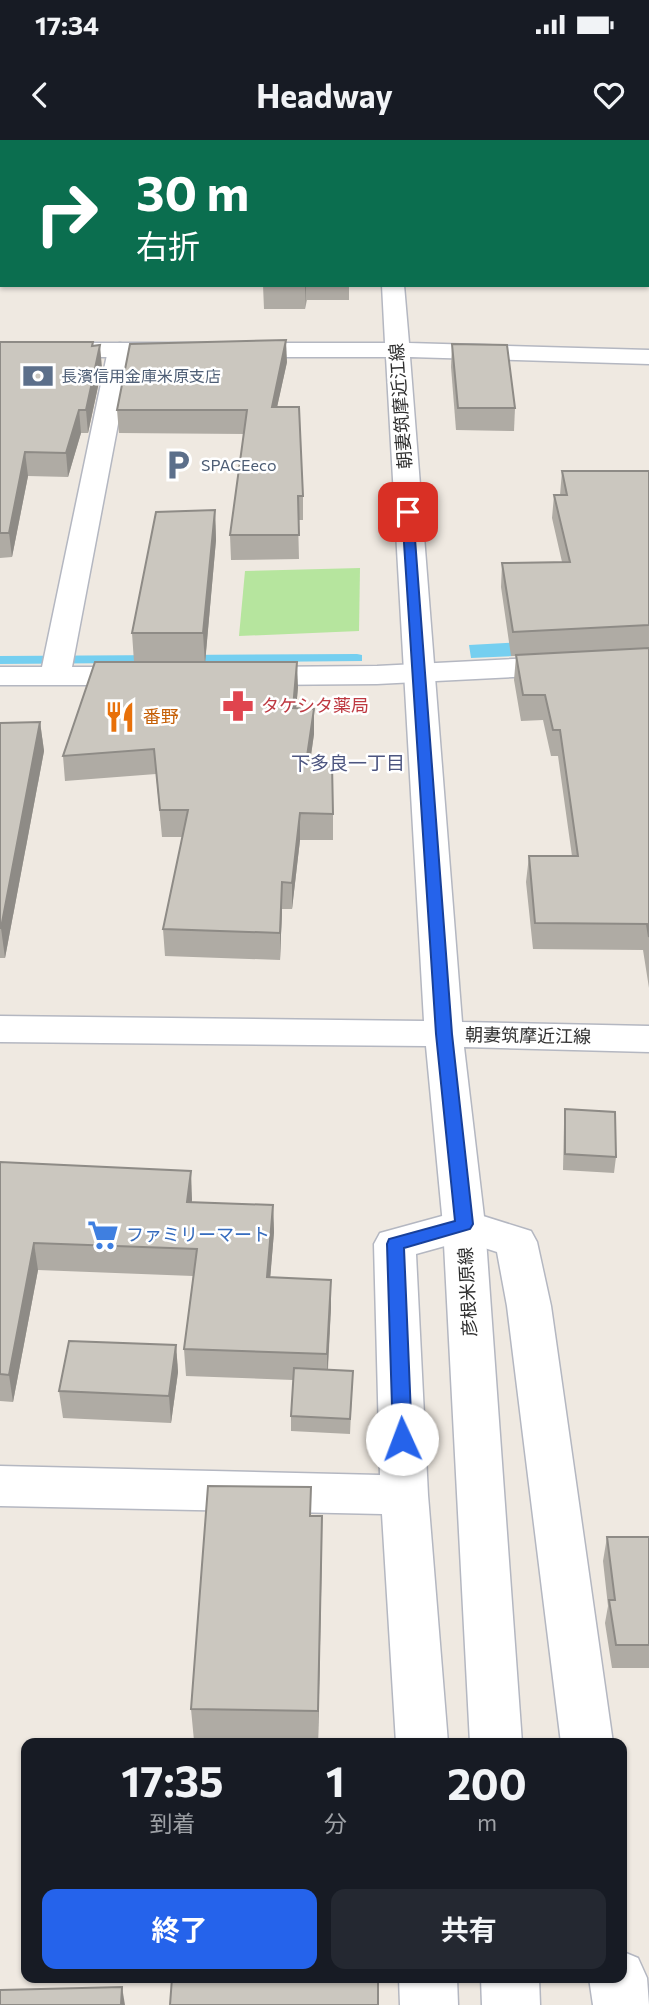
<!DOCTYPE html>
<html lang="ja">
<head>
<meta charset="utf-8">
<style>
  body { margin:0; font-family:Commissioner,"Noto Sans JP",sans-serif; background:#242831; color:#f1f3f6; height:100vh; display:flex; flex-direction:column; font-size:26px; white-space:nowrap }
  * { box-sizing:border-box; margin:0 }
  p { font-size:23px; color:#9ea1a6 }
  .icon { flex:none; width:38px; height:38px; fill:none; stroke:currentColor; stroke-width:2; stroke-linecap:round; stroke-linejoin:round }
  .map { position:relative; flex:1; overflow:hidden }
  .sheet { position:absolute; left:21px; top:1598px; width:606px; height:245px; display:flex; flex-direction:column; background:#171b24; border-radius:14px; box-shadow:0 2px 5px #0004 }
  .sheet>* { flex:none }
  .guide { position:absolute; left:0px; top:0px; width:649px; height:147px; box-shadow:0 2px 5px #0004; background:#0b6e4f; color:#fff; overflow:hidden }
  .pin { position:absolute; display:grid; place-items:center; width:60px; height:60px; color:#fff; margin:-30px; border-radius:14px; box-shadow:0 4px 10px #0006 }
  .me { position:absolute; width:77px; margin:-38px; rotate:358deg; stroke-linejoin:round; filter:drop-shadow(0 0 5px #0008) }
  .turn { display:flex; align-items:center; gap:24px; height:147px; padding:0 21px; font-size:32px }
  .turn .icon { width:91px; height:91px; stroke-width:2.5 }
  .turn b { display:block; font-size:49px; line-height:60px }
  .eta { display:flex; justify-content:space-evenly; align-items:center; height:119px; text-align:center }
  .eta b { font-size:42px; font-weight:700; line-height:49px }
  .action { display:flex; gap:14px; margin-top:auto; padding:14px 21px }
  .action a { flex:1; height:80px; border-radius:14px; background:#2563eb; color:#fff; font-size:28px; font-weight:700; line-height:80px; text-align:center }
  .action a+a { background:#242831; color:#f1f3f6 }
  .status { display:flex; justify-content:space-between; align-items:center; height:49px; padding:0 35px; background:#171b24; direction:ltr }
  .status svg { height:19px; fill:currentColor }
  header { display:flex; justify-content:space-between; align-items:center; height:91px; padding:0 21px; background:#171b24; font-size:32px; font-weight:700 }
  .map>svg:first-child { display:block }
  .green { fill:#b6e59e }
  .water { fill:#75cff0 }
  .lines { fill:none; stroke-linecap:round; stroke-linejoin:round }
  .stream { fill:#75cff0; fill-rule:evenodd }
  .street-casing { stroke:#b4b7c1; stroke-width:3 }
  .secondary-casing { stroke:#b4b7c1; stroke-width:3 }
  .street { fill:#fff; fill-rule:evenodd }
  .secondary { fill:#fff; fill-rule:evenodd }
  .wall { fill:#afaba4 }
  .shaded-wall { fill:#8e8b86 }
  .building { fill:#cbc7bf; stroke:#8e8b86; stroke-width:2 }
  .route { fill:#2563eb; stroke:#184099; stroke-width:2 }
  .labels { text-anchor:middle; stroke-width:5; stroke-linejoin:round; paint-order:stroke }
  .far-service-label { font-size:16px; fill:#4e5e75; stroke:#fff; text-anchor:start }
  .street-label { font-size:18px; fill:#2e2e2e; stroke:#fff }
  .health-label { font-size:18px; fill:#be3a42; stroke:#fff; text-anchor:start }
  .food-label { font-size:18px; fill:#c56008; stroke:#fff; text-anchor:start }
  .shop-label { font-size:18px; fill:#366cbe; stroke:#fff; text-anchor:start }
  .neighbourhood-label { font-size:19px; fill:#4d5680; stroke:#fff }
</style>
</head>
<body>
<div class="status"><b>17:34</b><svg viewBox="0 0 49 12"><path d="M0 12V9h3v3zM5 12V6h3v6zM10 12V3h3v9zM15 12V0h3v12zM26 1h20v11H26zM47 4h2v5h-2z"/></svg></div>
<header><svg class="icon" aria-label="back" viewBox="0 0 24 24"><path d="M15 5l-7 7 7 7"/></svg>Headway<svg class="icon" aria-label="heart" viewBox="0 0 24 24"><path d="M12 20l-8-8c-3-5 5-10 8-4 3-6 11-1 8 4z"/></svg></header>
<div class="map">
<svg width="649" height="1865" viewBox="0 0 649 1865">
  <rect width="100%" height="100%" fill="#efe9e1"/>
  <!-- green -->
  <polygon class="green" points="360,428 359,491 239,496 245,431"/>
  <!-- water -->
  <polygon class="water" points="649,495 649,510 471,518 469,505"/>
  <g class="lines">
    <!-- stream -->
    <polygon class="stream" points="357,514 362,515 362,521 0,524 0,516"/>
    <defs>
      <g id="street">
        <polygon points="122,0 140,0 141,2 121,2"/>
        <polygon points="608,0 626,0 627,2 607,2"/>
        <rect x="648" y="14" width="1" height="12"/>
        <rect x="0" y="16" width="2" height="12"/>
        <rect x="648" y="95" width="1" height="17"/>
        <polygon points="120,203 128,205 132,210 72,527 141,527 152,530 156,536 152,542 141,545 0,545 0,527 42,527 108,210 112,205"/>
        <polygon points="649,512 649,530 377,544 244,545 233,542 229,536 233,530 244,527 377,526"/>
        <polygon points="464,1070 531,1091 537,1102 551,1166 613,1603 561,1603 507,1166 497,1112 463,1101 416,1114 428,1355 448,1603 396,1603 382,1374 0,1366 0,1326 380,1335 374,1104 380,1093"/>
        <polygon points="621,1811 638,1818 647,1838 649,1865 593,1865 589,1838 621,1838"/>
        <polygon points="399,1838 457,1838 458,1865 400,1865"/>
      </g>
      <g id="secondary">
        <polygon points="374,0 392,0 393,2 373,2"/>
        <polygon points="382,145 404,145 409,203 649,210 649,224 410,217 462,882 649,886 649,912 464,907 485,1085 522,1603 470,1603 443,1085 426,906 0,902 0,876 424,881 386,217 0,217 0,203 385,203"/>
        <polygon points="481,1838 539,1838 540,1865 482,1865"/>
      </g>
    </defs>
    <!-- street casing -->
    <use href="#street" class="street-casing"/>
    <!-- secondary casing -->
    <use href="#secondary" class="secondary-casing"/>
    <!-- street -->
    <use href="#street" class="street"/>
    <!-- secondary -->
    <use href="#secondary" class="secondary"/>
  </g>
  <!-- wall -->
  <g class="wall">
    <polygon points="0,0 11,0 10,2 2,2 2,6 0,6"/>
    <polygon points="55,0 111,0 110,2 55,2"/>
    <polygon points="263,145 349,145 349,160 307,160 305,169 264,169"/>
    <polygon points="0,202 94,206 102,228 88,293 81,293 68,337 28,336 12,417 0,418"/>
    <polygon points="452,204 515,268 514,291 456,290 451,227"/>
    <polygon points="287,222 277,267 303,356 303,380 298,380 299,419 231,420 230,395 244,294 119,293 117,270"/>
    <polygon points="562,331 649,331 649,848 643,810 533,809 526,742 529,716 572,716 558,616 551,616 543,580 521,581 514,540 516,516 511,516 501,447 502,423 562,422 552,378 554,355 560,355"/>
    <polygon points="215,370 216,400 205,522 298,547 296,568 314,594 310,623 333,674 333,700 300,700 292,769 282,769 280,820 165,816 163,789 183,697 162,697 156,634 65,641 63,616 134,522 132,493"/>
    <polygon points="40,582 44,611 5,818 0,818 0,583"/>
    <polygon points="565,969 616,1017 614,1033 563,1030 564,984"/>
    <polygon points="0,1022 192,1059 192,1062 273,1065 274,1092 270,1138 331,1167 328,1230 353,1231 350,1294 291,1291 291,1276 293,1240 186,1236 184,1209 193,1136 38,1130 13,1262 0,1261"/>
    <polygon points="176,1205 178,1232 171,1283 63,1278 59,1251"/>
    <polygon points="311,1376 322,1376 318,1603 194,1601 191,1569"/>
    <polygon points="607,1397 649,1397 649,1528 612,1528 605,1483 608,1466 603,1421"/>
  </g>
  <!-- shaded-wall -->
  <g class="shaded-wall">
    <polygon points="305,145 306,145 305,169"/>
    <polygon points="286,200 287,222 272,290 272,267"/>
    <polygon points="100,205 102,228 88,293 86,270"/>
    <polygon points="79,270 81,293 68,337 66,313"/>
    <polygon points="25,312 28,336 12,417 9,393"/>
    <polygon points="215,370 216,400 205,524 203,493"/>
    <polygon points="297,522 298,547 294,594 293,568"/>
    <polygon points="314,569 314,594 306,649 306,623"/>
    <polygon points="40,582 44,611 5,818 1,788"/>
    <polygon points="300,673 300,700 292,769 292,743"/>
    <polygon points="282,742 282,769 280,820 280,793"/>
    <polygon points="191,1031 192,1059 189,1089 187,1062"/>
    <polygon points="273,1065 274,1092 268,1165 267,1137"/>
    <polygon points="34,1103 38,1130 13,1262 9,1235"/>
    <polygon points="331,1140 331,1167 327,1241 327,1214"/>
    <polygon points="176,1205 178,1232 171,1283 169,1256"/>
    <polygon points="322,1376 322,1409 318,1603 318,1571"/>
    <polygon points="122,1847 125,1865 121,1865"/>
  </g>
  <!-- building -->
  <g class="building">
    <polygon points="286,200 272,267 299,267 303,356 298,356 299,395 230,395 247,270 117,270 130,204"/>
    <polygon points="0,202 93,202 92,206 100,205 86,270 79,270 66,313 25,312 9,393 0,393"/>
    <polygon points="452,204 507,205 515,268 458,268"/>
    <polygon points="562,331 649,331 649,485 513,492 502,423 570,422 554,355 567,355"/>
    <polygon points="215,370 203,493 132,493 156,372"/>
    <polygon points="649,508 649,797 647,784 535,783 529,716 578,716 560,590 553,590 545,555 523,555 516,515"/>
    <polygon points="95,522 297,522 293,568 314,569 306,623 332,624 333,674 300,673 292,743 282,742 280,793 163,789 188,670 160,670 154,609 63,616"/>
    <polygon points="40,582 1,788 0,788 0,583"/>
    <polygon points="565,969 615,972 616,1017 565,1014"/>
    <polygon points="0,1022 191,1031 187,1062 273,1065 267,1137 331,1140 327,1214 184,1209 197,1109 34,1103 9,1235 0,1234"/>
    <polygon points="69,1201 176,1205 169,1256 59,1251"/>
    <polygon points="294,1228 353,1231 350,1279 291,1276"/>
    <polygon points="208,1346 311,1347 310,1376 322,1376 318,1571 191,1569"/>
    <polygon points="607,1397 649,1397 649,1505 616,1505 609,1460 615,1460"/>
    <polygon points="172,1838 378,1838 378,1865 170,1865"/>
    <polygon points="122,1847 121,1865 0,1865 0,1850"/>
  </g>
  <!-- route -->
  <polygon class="route" points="408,369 413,372 452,894 473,1084 470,1089 404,1108 412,1299 409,1304 402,1307 396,1304 393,1299 387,1104 389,1099 455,1081 436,894 402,372"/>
  <!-- icons -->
  <defs>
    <symbol id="bank-bare" viewBox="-9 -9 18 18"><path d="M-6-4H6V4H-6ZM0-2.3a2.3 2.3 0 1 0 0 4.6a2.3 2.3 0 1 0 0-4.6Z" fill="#5c6f8a" stroke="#fff" stroke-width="2.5" paint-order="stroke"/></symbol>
    <symbol id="parking-bare" viewBox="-9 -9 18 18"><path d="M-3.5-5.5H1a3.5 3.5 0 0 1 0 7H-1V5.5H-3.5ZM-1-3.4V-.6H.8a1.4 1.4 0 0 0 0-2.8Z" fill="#5c6f8a" stroke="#fff" stroke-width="2.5" paint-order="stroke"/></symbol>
    <symbol id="pharmacy-bare" viewBox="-9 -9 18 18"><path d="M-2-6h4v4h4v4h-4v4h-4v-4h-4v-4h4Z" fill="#e0444e" stroke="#fff" stroke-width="2.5" paint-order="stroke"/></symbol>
    <symbol id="restaurant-bare" viewBox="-9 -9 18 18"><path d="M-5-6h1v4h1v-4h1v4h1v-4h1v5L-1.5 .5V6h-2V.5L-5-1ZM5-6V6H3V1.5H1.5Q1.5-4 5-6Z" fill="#e8710a" stroke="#fff" stroke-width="2.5" paint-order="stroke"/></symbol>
    <symbol id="supermarket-bare" viewBox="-9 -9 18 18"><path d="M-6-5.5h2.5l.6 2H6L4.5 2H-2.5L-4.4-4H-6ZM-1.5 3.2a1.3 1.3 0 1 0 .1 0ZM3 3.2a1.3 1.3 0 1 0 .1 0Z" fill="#3f7fe0" stroke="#fff" stroke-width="2.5" paint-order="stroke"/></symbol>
  </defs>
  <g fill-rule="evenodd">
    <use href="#bank-bare" x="16" y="214" width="44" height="44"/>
    <use href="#parking-bare" x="156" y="303" width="44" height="44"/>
    <use href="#pharmacy-bare" x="216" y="544" width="44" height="44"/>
    <use href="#restaurant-bare" x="98" y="555" width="44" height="44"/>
    <use href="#supermarket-bare" x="81" y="1073" width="44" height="44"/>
  </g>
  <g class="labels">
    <!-- far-service labels -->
    <g class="far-service-label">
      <text x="61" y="242">長濱信用金庫米原支店</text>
      <text x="201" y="331">SPACEeco</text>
    </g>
    <!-- street labels -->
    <g class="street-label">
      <text transform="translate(401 266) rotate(-94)" y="6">朝妻筑摩近江線</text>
      <text transform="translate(528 896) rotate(1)" y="6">朝妻筑摩近江線</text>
      <text transform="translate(468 1152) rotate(-93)" y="6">彦根米原線</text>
    </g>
    <!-- health labels -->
    <g class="health-label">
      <text x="261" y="572">タケシタ薬局</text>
    </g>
    <!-- food labels -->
    <g class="food-label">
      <text x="143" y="583">番野</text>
    </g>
    <!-- shop labels -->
    <g class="shop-label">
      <text x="126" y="1101">ファミリーマート</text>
    </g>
    <!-- neighbourhood labels -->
    <g class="neighbourhood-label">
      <text x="348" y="630">下多良一丁目</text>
    </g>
  </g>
</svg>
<div class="pin" style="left:408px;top:372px;background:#d93025"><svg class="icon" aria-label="arrive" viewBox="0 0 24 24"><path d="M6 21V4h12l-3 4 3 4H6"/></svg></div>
<svg class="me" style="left:402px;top:1299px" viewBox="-20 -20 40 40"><circle r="19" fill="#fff"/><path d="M0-13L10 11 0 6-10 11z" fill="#2563eb"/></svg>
<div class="guide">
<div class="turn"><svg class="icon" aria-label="right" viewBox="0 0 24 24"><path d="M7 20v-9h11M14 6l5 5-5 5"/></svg><div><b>30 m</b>右折</div></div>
</div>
<section class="sheet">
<div class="eta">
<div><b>17:35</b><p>到着</p></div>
<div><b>1</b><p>分</p></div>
<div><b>200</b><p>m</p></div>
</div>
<div class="action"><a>終了</a><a>共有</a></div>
</section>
</div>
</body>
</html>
